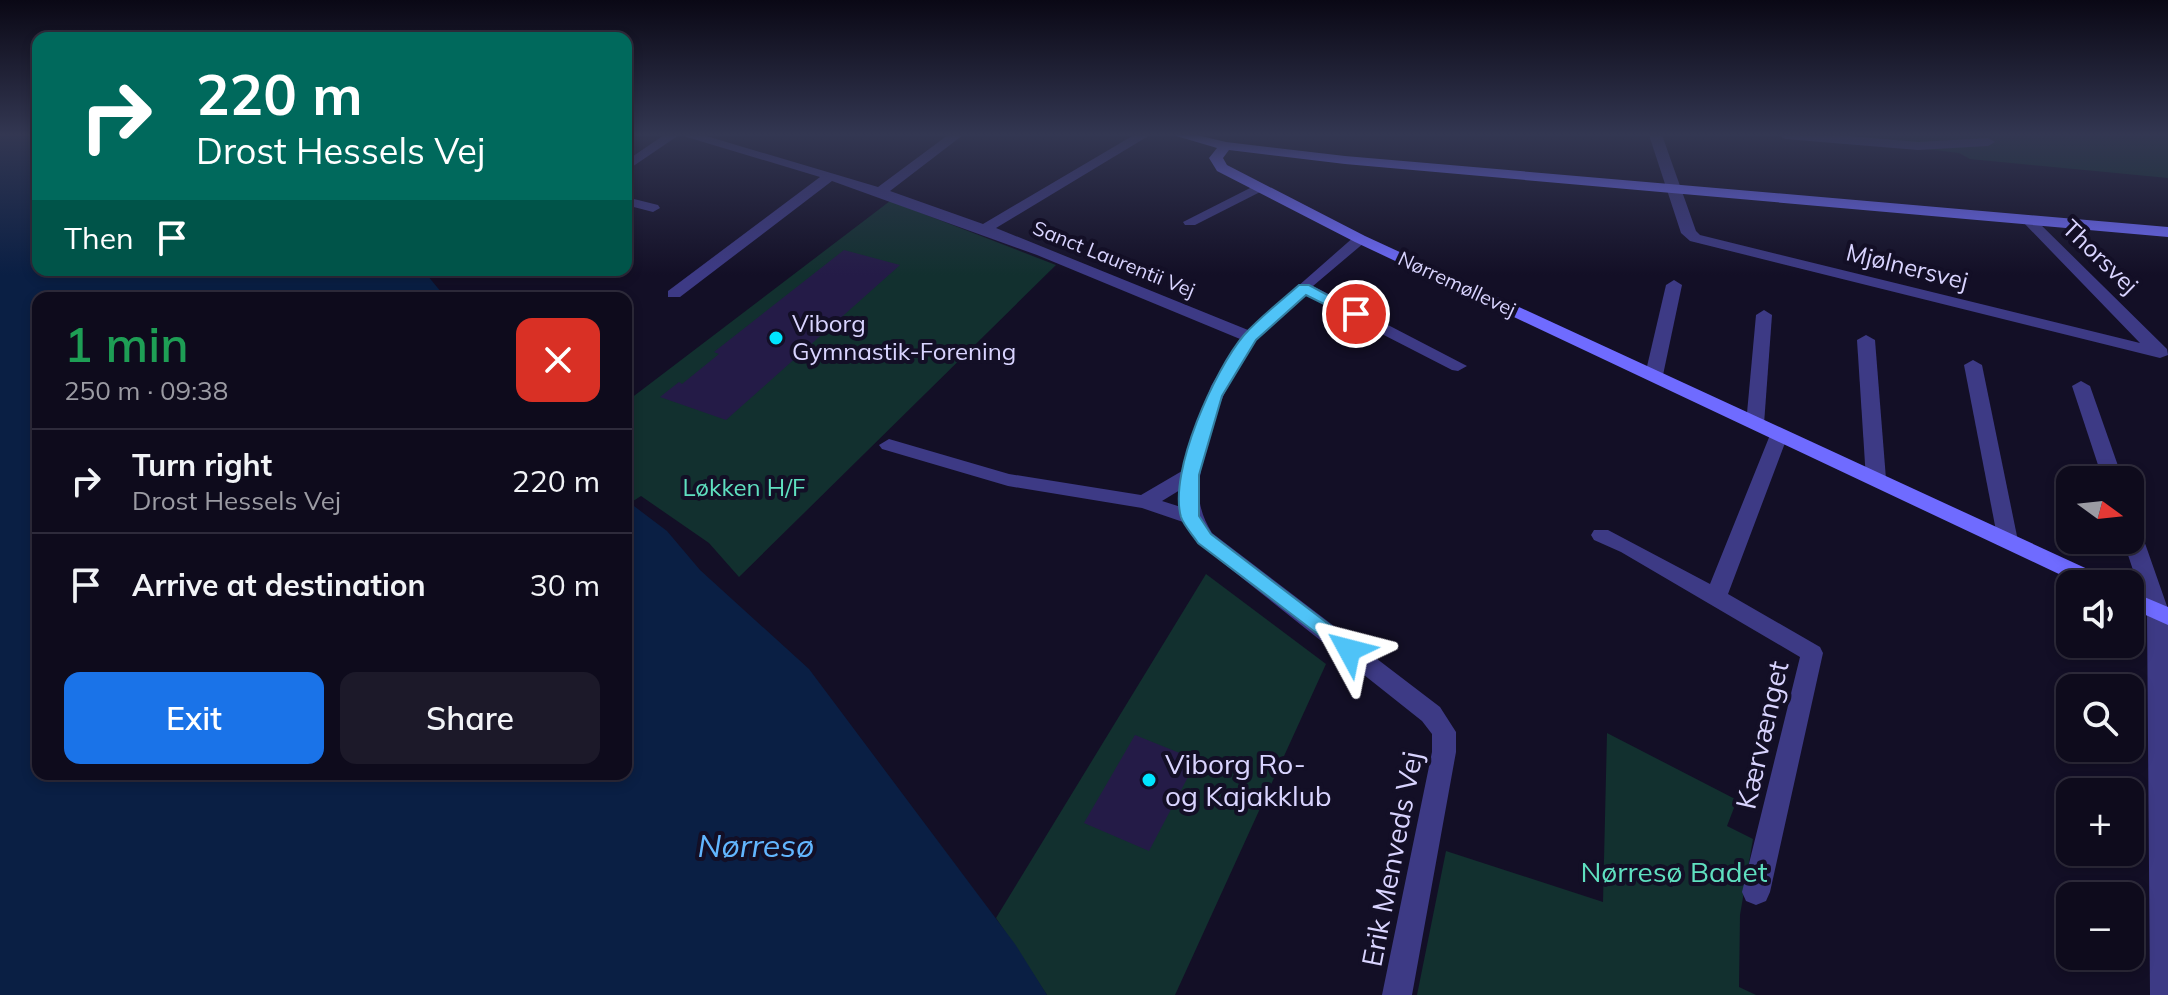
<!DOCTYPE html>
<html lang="en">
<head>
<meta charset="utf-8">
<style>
  body { margin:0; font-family:Mulish,sans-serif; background:#1c1929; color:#f1f3f6; height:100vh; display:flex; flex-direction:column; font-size:30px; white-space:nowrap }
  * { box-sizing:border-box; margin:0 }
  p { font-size:26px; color:#9b9ba3 }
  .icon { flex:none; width:44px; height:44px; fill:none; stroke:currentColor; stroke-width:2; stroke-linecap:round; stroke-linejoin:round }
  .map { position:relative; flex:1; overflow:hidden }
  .details { position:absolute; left:32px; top:292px; width:600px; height:488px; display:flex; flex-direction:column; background:#0e0b1c; border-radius:16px; box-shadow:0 4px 12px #0003,0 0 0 2px #2e2b3b }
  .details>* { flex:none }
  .top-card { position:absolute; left:32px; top:32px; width:600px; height:244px; border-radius:16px; box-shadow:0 4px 12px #0003,0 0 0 2px #2e2b3b; background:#00695c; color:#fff; overflow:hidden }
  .needle { width:52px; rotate:105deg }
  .fabs { position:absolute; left:2056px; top:466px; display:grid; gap:16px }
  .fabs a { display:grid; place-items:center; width:88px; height:88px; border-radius:16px; background:#0e0b1c; box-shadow:0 4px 12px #0003,0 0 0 2px #2e2b3b; font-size:40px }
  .pin { position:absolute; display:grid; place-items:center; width:68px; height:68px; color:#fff; margin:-34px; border:4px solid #fff; border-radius:50%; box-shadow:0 2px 8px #0007 }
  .me { position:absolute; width:88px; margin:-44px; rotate:308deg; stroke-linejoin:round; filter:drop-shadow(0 0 6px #0008) }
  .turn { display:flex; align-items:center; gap:28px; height:168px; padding:0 32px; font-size:36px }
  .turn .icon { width:104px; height:104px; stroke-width:2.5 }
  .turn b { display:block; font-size:56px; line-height:68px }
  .then { display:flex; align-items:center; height:76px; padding:0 32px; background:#0003; gap:16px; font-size:30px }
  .round { display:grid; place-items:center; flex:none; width:84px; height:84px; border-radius:16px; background:#1c1929 }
  .overview { display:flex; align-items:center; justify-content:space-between; height:136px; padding:0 32px }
  h1 { font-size:48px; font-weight:600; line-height:60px; color:#1e9e55 }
  .primary-button { display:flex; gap:16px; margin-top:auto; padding:16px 32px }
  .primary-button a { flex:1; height:92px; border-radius:16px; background:#1a73e8; color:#fff; font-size:32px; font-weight:600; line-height:92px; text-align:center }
  .primary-button a+a { background:#1c1929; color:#f1f3f6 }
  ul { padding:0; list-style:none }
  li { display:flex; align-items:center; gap:24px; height:104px; padding:0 32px; border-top:2px solid #2e2b3b }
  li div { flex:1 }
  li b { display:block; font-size:30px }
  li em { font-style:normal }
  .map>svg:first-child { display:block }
  .green { fill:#12302f }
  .water { fill:#0a1f44 }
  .building { fill:#241b47 }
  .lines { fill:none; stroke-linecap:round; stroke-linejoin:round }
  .street { fill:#3d3a85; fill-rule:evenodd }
  .secondary { fill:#6f6bff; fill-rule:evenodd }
  .route { fill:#4fc3f7; stroke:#337fa1; stroke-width:2 }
  .poi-dot { fill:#00e5ff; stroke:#130f26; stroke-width:3 }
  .labels { text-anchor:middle; stroke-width:8; stroke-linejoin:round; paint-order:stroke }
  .far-street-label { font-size:20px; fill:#d9d4ff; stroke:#130f26 }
  .street-label { font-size:24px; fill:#d9d4ff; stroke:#130f26 }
  .poi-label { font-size:24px; fill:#d9d4ff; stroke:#130f26; text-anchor:start }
  .park-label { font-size:24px; fill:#5fe0c0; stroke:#130f26 }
  .near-street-label { font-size:28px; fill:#d9d4ff; stroke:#130f26 }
  .near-poi-label { font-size:28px; fill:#d9d4ff; stroke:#130f26; text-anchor:start }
  .near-park-label { font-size:28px; fill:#5fe0c0; stroke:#130f26 }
  .near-water-label { font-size:32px; font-style:italic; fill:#62b6ff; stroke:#130f26 }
</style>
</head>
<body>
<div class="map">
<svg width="2168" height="995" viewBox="0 0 2168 995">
  <rect width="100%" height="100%" fill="#130f26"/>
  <!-- green -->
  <g class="green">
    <polygon points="1806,135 2168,135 2168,178 1970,159 1959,153"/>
    <polygon points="890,201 1056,265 739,577 709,543 641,496 630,503 626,500 626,402"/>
    <polygon points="1206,574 1326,664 1175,995 1047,995 996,918"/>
    <polygon points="1607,733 1737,800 1727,826 1753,839 1740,915 1739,987 1756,995 1417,995 1446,851 1603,902"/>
  </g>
  <!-- water -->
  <polygon class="water" points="0,135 38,135 38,270 423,270 446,298 38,298 38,774 626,774 626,500 667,531 700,570 809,669 1015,944 1047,995 0,995"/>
  <!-- building -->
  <g class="building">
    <polygon points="844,250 900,265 726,420 660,397 679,382 682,384 719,354 714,352"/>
    <polygon points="1135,735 1197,760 1149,851 1084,823"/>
  </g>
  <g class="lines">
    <!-- street -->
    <g class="street">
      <polygon points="664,135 679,135 626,171 626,161"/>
      <path d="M 680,135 L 703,135 L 878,187 L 948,135 L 963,135 L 890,191 L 983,224 L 1134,135 L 1150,135 L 996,228 L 1248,330 L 1355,236 L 1365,236 L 1365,242 L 1313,286 L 1467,366 L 1458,371 L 1452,370 L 1304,294 C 1284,312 1263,330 1247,352 C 1224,383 1199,454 1199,492 C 1199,507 1204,520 1212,533 L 1440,707 L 1456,732 L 1456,752 L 1412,995 L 1382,995 L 1432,752 L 1432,734 L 1422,721 L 1198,543 L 1186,523 L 1142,508 L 1008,486 L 882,449 L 879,445 L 889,439 L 1009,474 L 1141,495 L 1182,471 L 1211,386 L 1240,339 L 1037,255 L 832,181 L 680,297 L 668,297 L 668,291 L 820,177 ZM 1180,490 L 1181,507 L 1162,501 Z"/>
      <polygon points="1649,135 1662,135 1696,231 1700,235 2140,343 2023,222 2025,219 2035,219 2167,349 2168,355 2160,358 1690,241 1681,233"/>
      <polygon points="1779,135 1837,135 1918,142 1988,138 1995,142 1988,146 1918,150 1785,139"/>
      <polygon points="1256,185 1268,188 1195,225 1185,225 1183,222"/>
      <polygon points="626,197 658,205 660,208 653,212 626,205"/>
      <polygon points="1674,280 1682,285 1663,375 1654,380 1645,375 1666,285"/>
      <polygon points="1764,310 1772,315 1764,424 1755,430 1746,424 1756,315"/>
      <polygon points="1866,335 1875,340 1886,479 1876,485 1866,479 1857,340"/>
      <polygon points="1973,360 1982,365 2018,541 2008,548 1998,541 1964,365"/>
      <polygon points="2081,381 2090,386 2123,480 2103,480 2072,386"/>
      <polygon points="1779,429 1788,435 1728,594 1820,647 1823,653 1770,892 1766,901 1756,905 1746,901 1742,892 1800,657 1621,552 1594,540 1591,535 1594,530 1608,530 1710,584 1770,435"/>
      <polygon points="2130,522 2140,529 2168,609 2168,995 2150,995 2147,612 2123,540 2130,540"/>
    </g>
    <!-- secondary -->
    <g class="secondary">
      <polygon points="1173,135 1197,135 1226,142 1345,156 2168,227 2168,237 1345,164 1229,150 1223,158 1227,165 1365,236 2107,578 2110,584 2080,584 1355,242 1217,171 1209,158 1217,148"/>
      <polygon points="2130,591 2168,607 2168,625 2130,608"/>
    </g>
  </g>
  <!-- sky -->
  <linearGradient id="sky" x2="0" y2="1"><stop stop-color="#0a0815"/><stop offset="0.49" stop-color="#333752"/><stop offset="1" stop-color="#333752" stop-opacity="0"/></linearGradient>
  <rect width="2168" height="275" fill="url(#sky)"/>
  <!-- route -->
  <path class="route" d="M 1299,285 L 1309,285 L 1363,314 L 1350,317 L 1306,295 L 1256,340 L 1222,396 L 1199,475 L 1199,516 L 1211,534 L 1356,645 L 1359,650 L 1356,656 L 1349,658 L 1198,543 C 1193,535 1184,526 1181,517 C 1168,472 1215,369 1244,335 C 1260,317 1281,301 1299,285 Z"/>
  <!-- markers -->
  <g class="poi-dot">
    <circle cx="776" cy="338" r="8"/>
    <circle cx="1149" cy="780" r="8"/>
  </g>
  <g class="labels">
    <!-- far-street labels -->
    <g class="far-street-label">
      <text transform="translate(1114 259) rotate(22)" y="7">Sanct Laurentii Vej</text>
      <text transform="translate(1457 284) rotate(25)" y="7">Nørremøllevej</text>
    </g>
    <!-- street labels -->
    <g class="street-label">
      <text transform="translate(2100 257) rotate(44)" y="8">Thorsvej</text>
      <text transform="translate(1907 267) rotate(14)" y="8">Mjølnersvej</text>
    </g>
    <!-- poi labels -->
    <g class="poi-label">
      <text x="792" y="332">Viborg<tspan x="792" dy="28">Gymnastik-Forening</tspan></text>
    </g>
    <!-- park labels -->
    <g class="park-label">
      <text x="744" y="496">Løkken H/F</text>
    </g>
    <!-- near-street labels -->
    <g class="near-street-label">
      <text transform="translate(1762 735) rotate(-77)" y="10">Kærvænget</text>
      <text transform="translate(1392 859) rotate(-79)" y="10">Erik Menveds Vej</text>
    </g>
    <!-- near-poi labels -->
    <g class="near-poi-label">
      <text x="1165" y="774">Viborg Ro-<tspan x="1165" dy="32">og Kajakklub</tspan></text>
    </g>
    <!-- near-park labels -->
    <g class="near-park-label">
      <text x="1674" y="882">Nørresø Badet</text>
    </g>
    <!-- near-water labels -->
    <g class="near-water-label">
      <text x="756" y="857">Nørresø</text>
    </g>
  </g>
</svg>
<div class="fabs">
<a><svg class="needle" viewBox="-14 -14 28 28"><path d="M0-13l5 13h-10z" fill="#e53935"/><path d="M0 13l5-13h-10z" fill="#9b9ba3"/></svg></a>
<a><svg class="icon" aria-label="sound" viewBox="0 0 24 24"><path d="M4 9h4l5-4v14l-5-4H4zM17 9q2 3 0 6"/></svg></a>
<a><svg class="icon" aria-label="search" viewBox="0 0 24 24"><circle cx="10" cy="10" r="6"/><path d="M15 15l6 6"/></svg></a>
<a>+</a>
<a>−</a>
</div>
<div class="pin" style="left:1356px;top:314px;background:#d93025"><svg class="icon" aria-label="arrive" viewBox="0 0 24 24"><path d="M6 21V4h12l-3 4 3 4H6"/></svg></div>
<svg class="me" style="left:1349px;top:650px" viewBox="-20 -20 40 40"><path d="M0-17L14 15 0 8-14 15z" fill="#4fc3f7" stroke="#fff" stroke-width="4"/></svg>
<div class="top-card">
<div class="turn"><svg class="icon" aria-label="right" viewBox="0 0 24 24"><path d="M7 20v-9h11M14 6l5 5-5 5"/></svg><div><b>220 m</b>Drost Hessels Vej</div></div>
<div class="then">Then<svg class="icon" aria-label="arrive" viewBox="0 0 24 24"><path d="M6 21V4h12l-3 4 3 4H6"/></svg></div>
</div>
<section class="details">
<div class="overview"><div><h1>1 min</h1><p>250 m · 09:38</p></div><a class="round" style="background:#d93025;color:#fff"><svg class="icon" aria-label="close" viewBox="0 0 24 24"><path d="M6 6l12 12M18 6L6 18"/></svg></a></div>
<ul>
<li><svg class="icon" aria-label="right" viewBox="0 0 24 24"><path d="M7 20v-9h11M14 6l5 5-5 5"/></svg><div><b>Turn right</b><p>Drost Hessels Vej</p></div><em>220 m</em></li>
<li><svg class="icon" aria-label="arrive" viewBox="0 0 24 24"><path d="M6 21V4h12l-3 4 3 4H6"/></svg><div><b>Arrive at destination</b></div><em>30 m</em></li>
</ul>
<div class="primary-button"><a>Exit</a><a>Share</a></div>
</section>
</div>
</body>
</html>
